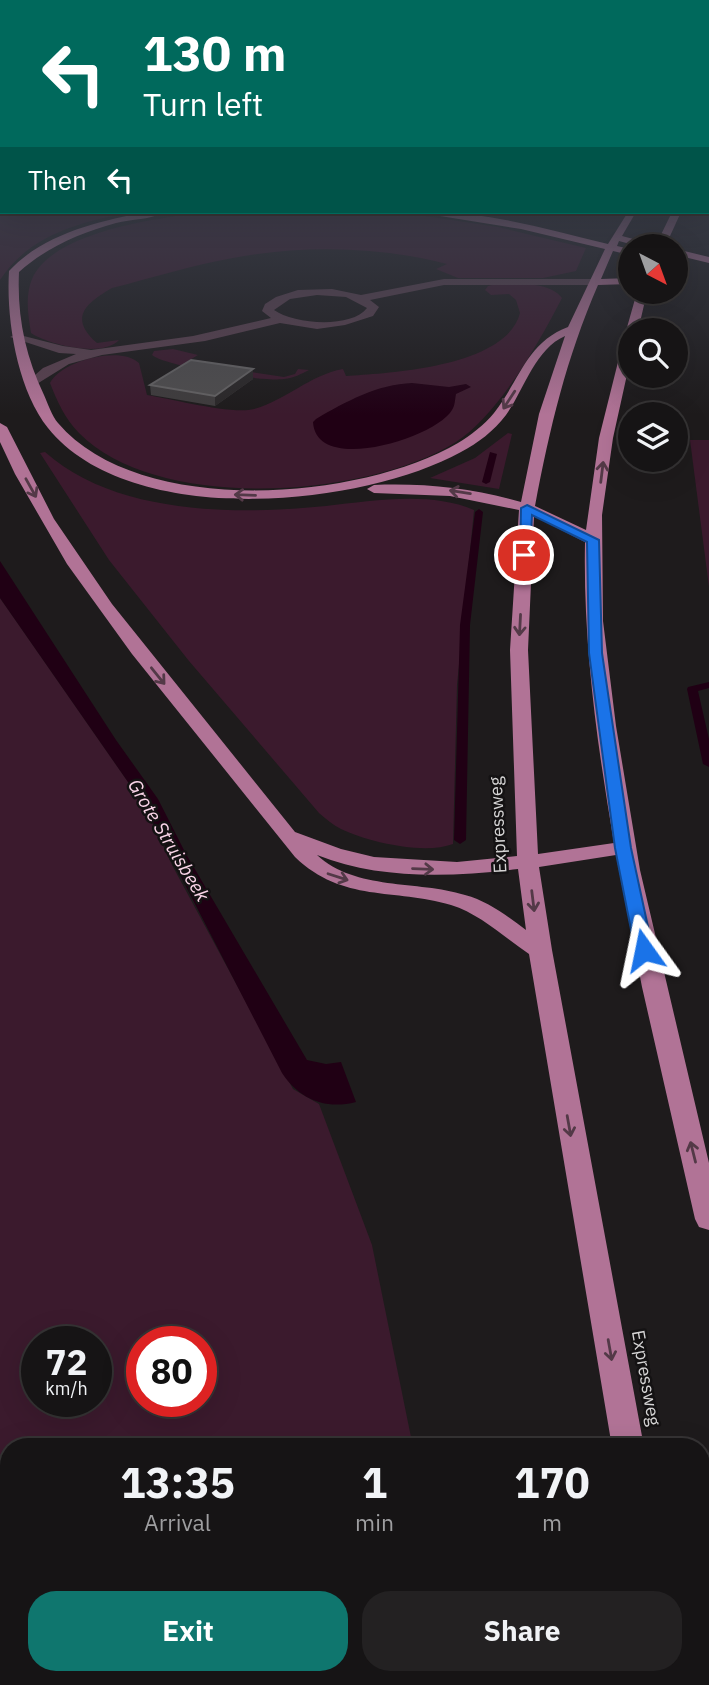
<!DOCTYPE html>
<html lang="en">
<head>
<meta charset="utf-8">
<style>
  body { margin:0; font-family:"IBM Plex Sans",sans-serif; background:#232122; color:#f1f3f6; height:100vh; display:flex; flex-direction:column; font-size:26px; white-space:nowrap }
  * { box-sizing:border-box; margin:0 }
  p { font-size:23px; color:#9e9ea0 }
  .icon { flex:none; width:38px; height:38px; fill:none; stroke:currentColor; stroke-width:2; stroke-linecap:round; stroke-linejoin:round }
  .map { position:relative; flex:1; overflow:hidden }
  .drawer { position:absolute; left:0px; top:1438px; width:710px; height:247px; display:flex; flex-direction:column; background:#161415; border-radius:28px 28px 0 0; box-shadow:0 7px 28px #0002,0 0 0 2px #353334 }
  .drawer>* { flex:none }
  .hud { position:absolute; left:0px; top:0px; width:710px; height:214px; box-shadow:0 7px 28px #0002,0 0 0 2px #353334; background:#00695c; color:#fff; overflow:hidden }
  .needle { width:46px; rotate:139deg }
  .controls { position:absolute; left:618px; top:234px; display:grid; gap:14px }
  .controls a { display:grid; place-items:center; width:70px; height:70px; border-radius:50%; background:#161415; box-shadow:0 7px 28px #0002,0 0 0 2px #353334; font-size:35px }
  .speed { position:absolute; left:21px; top:1326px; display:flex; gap:14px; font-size:35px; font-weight:700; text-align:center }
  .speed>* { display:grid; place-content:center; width:91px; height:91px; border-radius:50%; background:#161415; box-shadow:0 7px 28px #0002,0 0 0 2px #353334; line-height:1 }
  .speed small { font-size:18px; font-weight:400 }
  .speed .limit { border:10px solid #d22; background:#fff; color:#111 }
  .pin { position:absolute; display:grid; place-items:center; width:60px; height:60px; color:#fff; margin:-30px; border:4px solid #fff; border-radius:50%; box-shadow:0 2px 7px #0007 }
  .me { position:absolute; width:77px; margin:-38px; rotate:348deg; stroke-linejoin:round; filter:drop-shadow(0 0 5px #0008) }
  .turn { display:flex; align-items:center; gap:24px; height:147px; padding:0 28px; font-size:32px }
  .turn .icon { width:91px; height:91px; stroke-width:2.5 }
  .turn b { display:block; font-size:49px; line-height:60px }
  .then { display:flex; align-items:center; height:66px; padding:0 28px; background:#0003; gap:14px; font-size:26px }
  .eta { display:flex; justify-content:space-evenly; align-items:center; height:119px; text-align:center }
  .eta b { font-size:42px; font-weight:700; line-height:49px }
  .cta { display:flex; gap:14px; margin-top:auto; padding:14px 28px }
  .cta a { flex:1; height:80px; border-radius:28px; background:#0f766e; color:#fff; font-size:28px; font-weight:700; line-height:80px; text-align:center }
  .cta a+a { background:#232122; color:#f1f3f6 }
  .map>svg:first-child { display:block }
  .green { fill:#3b1a2d; fill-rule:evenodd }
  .water { fill:#200014 }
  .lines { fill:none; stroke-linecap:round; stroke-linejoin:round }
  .stream { fill:#200014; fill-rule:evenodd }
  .minor { fill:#5a414f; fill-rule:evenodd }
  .highway { fill:#b17396; fill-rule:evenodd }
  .wall { fill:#3f3c3d }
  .shaded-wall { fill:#2b2829 }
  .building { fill:#4f4d4e; stroke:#646263; stroke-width:2 }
  .oneway { stroke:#533947 }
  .route { fill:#1a73e8; stroke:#114b97; stroke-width:2 }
  .labels { text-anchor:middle; stroke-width:5; stroke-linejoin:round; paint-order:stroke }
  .street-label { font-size:18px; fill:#d5d4d4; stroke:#141213 }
  .water-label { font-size:19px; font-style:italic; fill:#fad5e8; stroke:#141213 }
</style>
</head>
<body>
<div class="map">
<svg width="709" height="1685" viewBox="0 0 709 1685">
  <rect width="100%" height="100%" fill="#1e1b1c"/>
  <!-- green -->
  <g class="green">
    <path d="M 0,179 L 2,212 L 132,212 C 81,222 30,234 0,280 Z"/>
    <path d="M 210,212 L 405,213 L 498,227 L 586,248 L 576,271 L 543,278 L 458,278 L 436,269 L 447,264 C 378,246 302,245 233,258 C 192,265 152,278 112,288 C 86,303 68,318 97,343 L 119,340 C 103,358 49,345 31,333 C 28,315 25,296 32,279 C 53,230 164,217 210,212 Z"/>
    <path d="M 500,283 C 519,284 550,282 562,298 C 539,343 498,415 456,442 C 367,498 158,513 79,433 C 65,419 57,401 50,383 C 61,361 120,345 139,363 L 147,395 C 172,399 233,415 254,409 C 286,400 310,375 343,369 L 346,376 C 391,373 506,367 520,313 L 516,300 L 509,294 L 491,295 L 485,290 L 488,286 Z"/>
    <path d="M 173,349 L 198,355 L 188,361 L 199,364 L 284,377 L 295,374 L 298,369 L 309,370 C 301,374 294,378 284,379 C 264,382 167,367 152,355 L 154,351 Z"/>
    <polygon points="508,433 512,434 499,489 430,478 475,458"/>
    <polygon points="690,440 709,440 709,587"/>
    <path d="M 45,452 C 116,515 236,515 326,506 C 373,501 429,491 474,510 L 457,685 L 453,844 C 424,855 368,842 341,829 C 333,825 326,819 319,813 L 189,661 L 109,560 L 40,453 Z"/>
    <path d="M 0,598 L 144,805 L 172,865 L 293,1089 L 319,1104 L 372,1245 L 413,1447 L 9,1447 L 9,1676 L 459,1676 L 460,1685 L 0,1685 ZM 37,1342 L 96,1342 L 96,1402 L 37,1402 ZM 142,1342 L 201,1342 L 201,1402 L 142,1402 Z"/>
  </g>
  <!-- water -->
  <g class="water">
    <path d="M 412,383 L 449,387 L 466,384 L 471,387 L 456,394 C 455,399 455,406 452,410 C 437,437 316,476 313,422 L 316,419 C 345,402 378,384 412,383 Z"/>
    <path d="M 0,561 L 116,740 L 158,799 L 186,854 L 307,1060 L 326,1064 L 341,1062 L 356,1102 C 325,1110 299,1099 282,1073 L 144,805 L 0,598 Z"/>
  </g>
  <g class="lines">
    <!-- stream -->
    <g class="stream">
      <polygon points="490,452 497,454 490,482 486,484 482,482"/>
      <polygon points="479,509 483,512 470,625 466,840 460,844 454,840 460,625 475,512"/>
      <polygon points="709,682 709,688 698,691 709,739 709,767 703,764 687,689 688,687"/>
    </g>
    <!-- minor -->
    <path class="minor" d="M 444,279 L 594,279 L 599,282 L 594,285 L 444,285 L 370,300 L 379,307 L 373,316 L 345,325 L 317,329 L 280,323 L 205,341 L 102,355 L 69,364 L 32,387 L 26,383 L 43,368 L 76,354 L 59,353 L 10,337 L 16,334 L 63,346 L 91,350 L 193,336 L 271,318 L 262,311 L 265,304 L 276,297 L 298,290 L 332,289 L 361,295 ZM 317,295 L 346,297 L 367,308 C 351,329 293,324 274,310 L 290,299 Z"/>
    <!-- highway -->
    <g class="highway">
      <path d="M 146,212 L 164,212 C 151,220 131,219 116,223 C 80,233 47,247 19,272 C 17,316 25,355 44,395 C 48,404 52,416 58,423 C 139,518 359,501 458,443 C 471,435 484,425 494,413 C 520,380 526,343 568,327 L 605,249 L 521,229 L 434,215 L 430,212 C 490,212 550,230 608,244 L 628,212 L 636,212 L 622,236 L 656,245 L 672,212 L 681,212 L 665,247 L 641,247 L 619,241 L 617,246 L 630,249 L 630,255 L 613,251 L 601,279 L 630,278 L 630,284 L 598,285 C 566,359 550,427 535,506 L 586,530 L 599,438 L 624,338 L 630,335 L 630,361 L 613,438 L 602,515 L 603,621 L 616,726 L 640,870 L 709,1163 L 709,1230 L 699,1227 L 695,1219 L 642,987 L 616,855 L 539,867 L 552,950 L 644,1447 L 612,1447 L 529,954 C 504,937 480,914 451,905 C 394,888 343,903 295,857 L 132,654 L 67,564 L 15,474 L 0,442 L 0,423 L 7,427 L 54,519 L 112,604 L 295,832 L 341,849 L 374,857 L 457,862 L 517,856 L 510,650 L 519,510 L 450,496 L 374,493 L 367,489 L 374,485 C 424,483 473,488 521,502 L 539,414 L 565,336 C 535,349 524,390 506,415 C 494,431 478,443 461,452 C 359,508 129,529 48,428 C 17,389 6,319 9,271 C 43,234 99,221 146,212 ZM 534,516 L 585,542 C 583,643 597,744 614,843 L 538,854 L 528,650 ZM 317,855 C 379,880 452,877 518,869 L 526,930 C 507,916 488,901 465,895 C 417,880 356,891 317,855 Z"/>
      <polygon points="676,249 709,257 709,263 676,255"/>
      <polygon points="637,292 647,292 638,331 630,331 630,334 626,331"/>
      <polygon points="702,1668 707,1685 671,1685 669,1676 702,1676"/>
    </g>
  </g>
  <!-- wall -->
  <polygon class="wall" points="253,369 253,379 215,406 151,395 150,385"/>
  <!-- shaded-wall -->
  <g class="shaded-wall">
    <polygon points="253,369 253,379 215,406 215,396"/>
    <polygon points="9,1642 9,1671 0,1675 0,1646"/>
  </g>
  <!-- building -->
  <g class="building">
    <polygon points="191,360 253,369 215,396 150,385"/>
    <polygon points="0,1536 9,1559 9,1642 0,1646"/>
  </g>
  <!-- one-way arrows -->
  <defs><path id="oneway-shaft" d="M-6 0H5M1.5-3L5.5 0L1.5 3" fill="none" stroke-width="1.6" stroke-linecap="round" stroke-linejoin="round" transform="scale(1.75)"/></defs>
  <g class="oneway">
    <use href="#oneway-shaft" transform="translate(509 400) rotate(123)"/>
    <use href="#oneway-shaft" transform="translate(602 472) rotate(-83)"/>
    <use href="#oneway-shaft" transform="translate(31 488) rotate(61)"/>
    <use href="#oneway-shaft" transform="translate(460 492) rotate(-171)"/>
    <use href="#oneway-shaft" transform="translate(245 495) rotate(-178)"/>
    <use href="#oneway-shaft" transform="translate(520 625) rotate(93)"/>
    <use href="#oneway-shaft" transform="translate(158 676) rotate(51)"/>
    <use href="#oneway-shaft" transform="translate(423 869) rotate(2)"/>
    <use href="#oneway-shaft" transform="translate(338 877) rotate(18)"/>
    <use href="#oneway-shaft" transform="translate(533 901) rotate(83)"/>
    <use href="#oneway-shaft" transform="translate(569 1126) rotate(80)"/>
    <use href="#oneway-shaft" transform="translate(693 1152) rotate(-104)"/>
    <use href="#oneway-shaft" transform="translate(610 1350) rotate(80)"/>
  </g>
  <!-- sky -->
  <linearGradient id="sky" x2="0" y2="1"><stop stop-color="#100f0f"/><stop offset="0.43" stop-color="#3b3f4b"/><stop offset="1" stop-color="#3b3f4b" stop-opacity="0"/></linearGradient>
  <rect width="709" height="415" fill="url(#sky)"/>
  <!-- route -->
  <polygon class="route" points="527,505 599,540 602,653 631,848 653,950 644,955 635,950 615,848 589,653 587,542 532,515 530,555 520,558 521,508"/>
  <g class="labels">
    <!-- street labels -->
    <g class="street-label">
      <text transform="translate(498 825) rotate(-93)" y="6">Expressweg</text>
      <text transform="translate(646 1378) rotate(80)" y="6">Expressweg</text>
    </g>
    <!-- water labels -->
    <g class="water-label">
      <text transform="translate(169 840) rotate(59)" y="7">Grote Struisbeek</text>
    </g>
  </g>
</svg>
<div class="controls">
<a><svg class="needle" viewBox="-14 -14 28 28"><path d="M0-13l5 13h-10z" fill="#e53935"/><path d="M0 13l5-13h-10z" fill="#9e9ea0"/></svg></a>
<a><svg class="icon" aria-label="search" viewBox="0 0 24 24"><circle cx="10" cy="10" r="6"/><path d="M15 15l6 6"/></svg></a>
<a><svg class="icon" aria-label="layers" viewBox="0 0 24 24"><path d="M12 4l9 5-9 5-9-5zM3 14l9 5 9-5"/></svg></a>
</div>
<div class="speed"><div>72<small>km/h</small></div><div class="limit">80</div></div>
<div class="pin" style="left:524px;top:555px;background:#d93025"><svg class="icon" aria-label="arrive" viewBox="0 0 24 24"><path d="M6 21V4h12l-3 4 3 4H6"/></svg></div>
<svg class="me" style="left:644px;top:950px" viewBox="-20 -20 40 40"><path d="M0-17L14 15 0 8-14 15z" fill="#1a73e8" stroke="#fff" stroke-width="4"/></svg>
<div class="hud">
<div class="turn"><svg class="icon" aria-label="left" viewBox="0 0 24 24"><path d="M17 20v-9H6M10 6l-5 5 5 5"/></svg><div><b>130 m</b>Turn left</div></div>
<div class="then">Then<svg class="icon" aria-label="left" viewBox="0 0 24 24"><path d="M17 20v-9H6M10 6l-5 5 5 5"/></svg></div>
</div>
<section class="drawer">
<div class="eta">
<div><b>13:35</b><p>Arrival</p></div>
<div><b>1</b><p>min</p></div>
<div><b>170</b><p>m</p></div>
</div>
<div class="cta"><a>Exit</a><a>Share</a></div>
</section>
</div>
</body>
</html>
